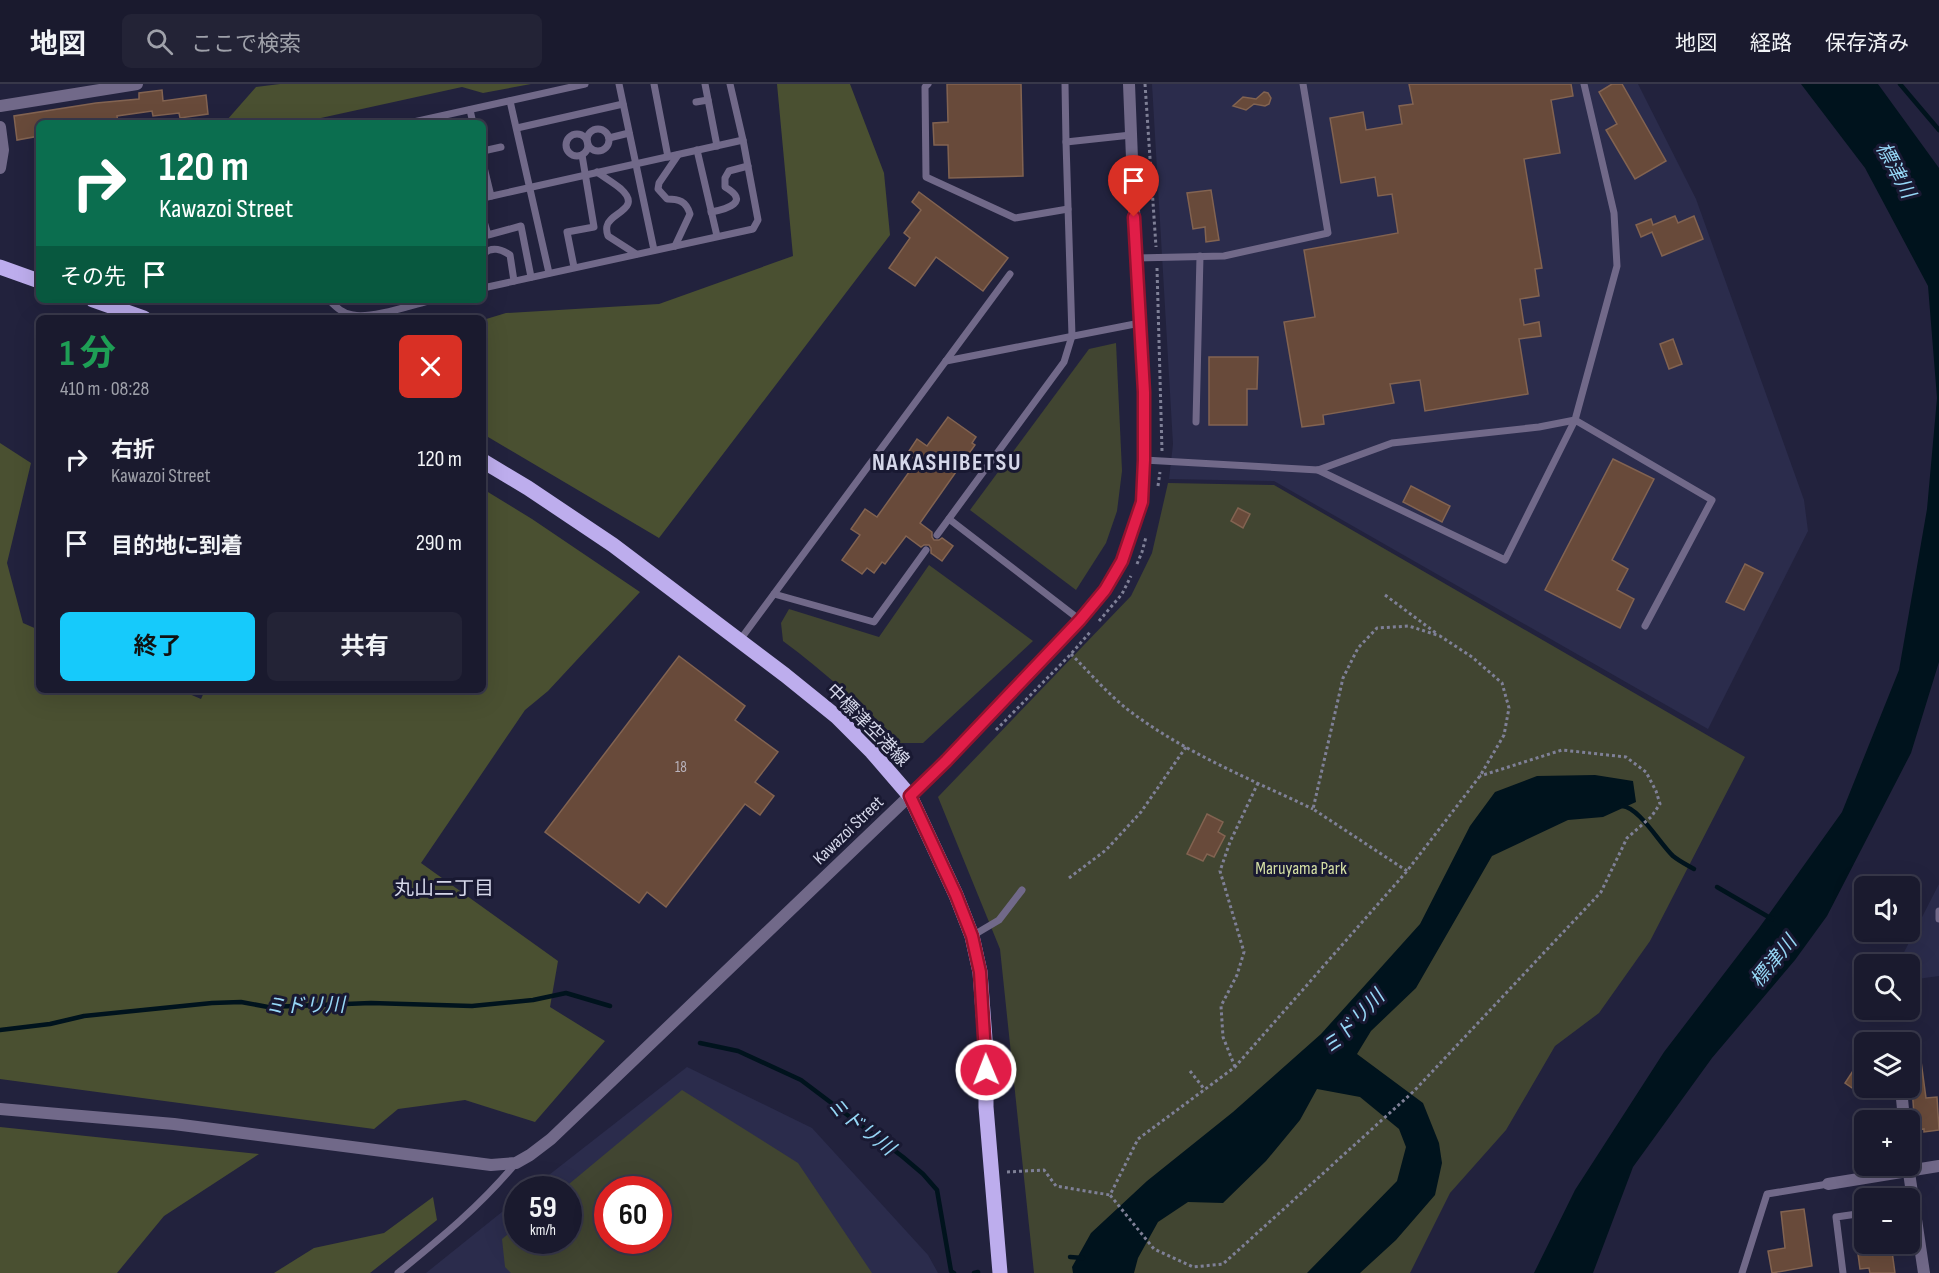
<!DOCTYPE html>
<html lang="ja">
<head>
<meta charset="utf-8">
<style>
  body { margin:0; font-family:"Sofia Sans Condensed","Noto Sans JP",sans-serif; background:#232336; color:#f1f3f6; height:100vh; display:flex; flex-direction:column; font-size:22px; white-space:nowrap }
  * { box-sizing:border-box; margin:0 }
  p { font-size:20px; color:#9fa1aa }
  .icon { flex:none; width:33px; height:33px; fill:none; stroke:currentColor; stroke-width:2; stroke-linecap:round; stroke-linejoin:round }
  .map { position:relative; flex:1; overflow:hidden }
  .details { position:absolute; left:36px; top:231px; width:450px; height:378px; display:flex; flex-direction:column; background:#1a1a2e; border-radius:9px; box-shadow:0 6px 24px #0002,0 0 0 2px #38384a }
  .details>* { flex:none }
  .banner { position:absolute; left:36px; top:36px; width:450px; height:183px; border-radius:9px; box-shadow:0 6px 24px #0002,0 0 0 2px #38384a; background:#0b6e4f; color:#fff; overflow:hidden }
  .controls { position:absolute; left:1854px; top:792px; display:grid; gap:12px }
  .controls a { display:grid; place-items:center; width:66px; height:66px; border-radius:9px; background:#1a1a2e; box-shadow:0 6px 24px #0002,0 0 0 2px #38384a; font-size:30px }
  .speed { position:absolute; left:504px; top:1092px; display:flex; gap:12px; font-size:30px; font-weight:700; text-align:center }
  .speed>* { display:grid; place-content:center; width:78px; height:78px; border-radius:50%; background:#1a1a2e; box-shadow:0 6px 24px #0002,0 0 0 2px #38384a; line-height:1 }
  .speed small { font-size:15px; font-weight:400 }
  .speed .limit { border:9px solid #d22; background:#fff; color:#111 }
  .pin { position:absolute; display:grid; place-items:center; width:51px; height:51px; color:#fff; margin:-62px -26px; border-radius:50% 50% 50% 0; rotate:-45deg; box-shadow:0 0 6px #0007 }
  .pin .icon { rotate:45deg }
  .me { position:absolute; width:66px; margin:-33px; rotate:359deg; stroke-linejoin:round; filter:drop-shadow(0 0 4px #0008) }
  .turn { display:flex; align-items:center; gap:21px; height:126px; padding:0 24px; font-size:27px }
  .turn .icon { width:78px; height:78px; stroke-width:2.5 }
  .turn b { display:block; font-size:42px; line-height:51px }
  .then { display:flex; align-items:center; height:57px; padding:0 24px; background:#0003; gap:12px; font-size:22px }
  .round { display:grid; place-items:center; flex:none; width:63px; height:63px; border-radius:9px; background:#232336 }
  .summary { display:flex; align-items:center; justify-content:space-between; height:102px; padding:0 24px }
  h1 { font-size:36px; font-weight:700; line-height:45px; color:#1e9e55 }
  .cta { display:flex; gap:12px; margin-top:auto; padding:12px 24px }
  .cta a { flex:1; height:69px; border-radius:9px; background:#16cafb; color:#111; font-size:24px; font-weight:700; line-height:69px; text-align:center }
  .cta a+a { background:#232336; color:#f1f3f6 }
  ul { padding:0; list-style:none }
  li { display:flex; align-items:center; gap:18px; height:84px; padding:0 24px }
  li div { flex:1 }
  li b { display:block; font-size:22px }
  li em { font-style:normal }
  header { display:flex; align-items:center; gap:36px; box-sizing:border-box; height:84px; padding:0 30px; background:#1a1a2e; border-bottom:2px solid #38384a }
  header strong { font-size:28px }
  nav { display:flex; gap:33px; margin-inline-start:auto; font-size:21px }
  .search { width:420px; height:54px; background:#232336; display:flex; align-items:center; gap:15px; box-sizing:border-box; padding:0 21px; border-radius:9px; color:#9fa1aa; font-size:22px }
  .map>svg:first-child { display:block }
  .built { fill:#2b2c4c; fill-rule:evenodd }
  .green { fill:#414531; fill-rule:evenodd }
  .forest { fill:#4a5031 }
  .water { fill:#00131d }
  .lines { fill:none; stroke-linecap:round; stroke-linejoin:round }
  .stream { stroke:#00131d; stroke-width:4.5 }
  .building { fill:#684a3a; stroke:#826351; stroke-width:1.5 }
  .path { stroke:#7f8097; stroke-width:3; stroke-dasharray:3 3; stroke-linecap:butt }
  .service { stroke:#716989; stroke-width:7 }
  .minor { stroke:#716989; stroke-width:12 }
  .tertiary { stroke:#716989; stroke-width:12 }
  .primary { stroke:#bdaded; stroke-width:15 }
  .route-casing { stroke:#92132f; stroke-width:15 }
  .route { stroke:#e11d48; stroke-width:10 }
  .labels { text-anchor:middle; stroke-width:6; stroke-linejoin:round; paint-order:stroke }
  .number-label { font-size:15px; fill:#bab4bd }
  .street-label { font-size:18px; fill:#d5d7e9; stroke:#191932 }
  .park-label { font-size:18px; fill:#d4dfa4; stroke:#191932 }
  .water-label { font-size:20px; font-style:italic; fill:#96d7f6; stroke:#191932 }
  .neighbourhood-label { font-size:20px; fill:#d5d7e9; stroke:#191932 }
  .district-label { font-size:24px; font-weight:bold; letter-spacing:1.5px; fill:#d5d7e9; stroke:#191932 }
</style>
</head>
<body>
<header>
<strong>地図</strong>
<div class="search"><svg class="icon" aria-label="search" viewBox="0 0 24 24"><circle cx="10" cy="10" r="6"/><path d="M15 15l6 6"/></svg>ここで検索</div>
<nav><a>地図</a><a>経路</a><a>保存済み</a></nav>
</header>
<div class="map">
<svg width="1939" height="1189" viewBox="0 0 1939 1189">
  <rect width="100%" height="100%" fill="#22223d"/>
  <!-- built -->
  <g class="built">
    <polygon points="1152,0 1638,0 1696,115 1804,416 1808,447 1708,645 1274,397 1169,395 1173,360"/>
    <polygon points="1939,800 1939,892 1910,896 1910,880 1899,880 1899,878"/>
    <path d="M 687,983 L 812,1044 L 928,1171 L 938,1189 L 426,1189 L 517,1116 L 518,1156 L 568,1156 L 568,1106 L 531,1105 ZM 608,1106 L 658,1106 L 658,1156 L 608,1156 Z"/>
  </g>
  <!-- green -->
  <g class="green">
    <polygon points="1116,259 1122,387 1117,427 1106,459 1076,506 970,426 1089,265"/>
    <polygon points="1168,399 1274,401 1745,673 1650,857 1599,929 1555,962 1506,1046 1450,1109 1410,1189 1034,1189 1000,865 938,713 1131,512 1152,469"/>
    <path d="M 929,481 L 1033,557 L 923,659 L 900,659 C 863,623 825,588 783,557 L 781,539 L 789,525 L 879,553 Z"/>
    <path d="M 682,1006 L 798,1079 L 872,1189 L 511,1189 L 505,1183 L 502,1155 L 517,1143 L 518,1156 L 568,1156 L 568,1106 L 563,1105 ZM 608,1106 L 658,1106 L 658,1156 L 608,1156 Z"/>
  </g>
  <!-- forest -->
  <g class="forest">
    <polygon points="280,0 531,0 483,9 462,3 298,39 227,36 256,3"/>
    <polygon points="777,0 850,0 884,89 890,151 659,454 483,350 483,236 506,229 659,220 793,172"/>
    <polygon points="0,359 31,379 7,479 23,539 39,546 39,606 180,606 201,615 205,606 483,606 483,405 532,435 640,508 548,607 525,626 421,779 558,877 550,923 605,957 535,1038 465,1016 398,1025 374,1045 0,995"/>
    <polygon points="0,1043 259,1070 164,1132 117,1189 0,1189"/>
    <polygon points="433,1113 437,1136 370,1189 274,1189 314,1164 384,1149"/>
  </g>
  <!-- water -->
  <g class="water">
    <polygon points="1801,0 1878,0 1939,84 1939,578 1911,669 1827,832 1795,876 1712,974 1633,1083 1593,1189 1534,1189 1575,1106 1664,968 1759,844 1842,728 1899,586 1927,425 1937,314 1928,202 1865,84"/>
    <polygon points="1595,691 1633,697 1636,718 1603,733 1568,736 1492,772 1416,904 1371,947 1357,970 1423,1019 1439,1059 1442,1079 1435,1111 1396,1156 1360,1189 1307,1189 1397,1097 1406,1063 1399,1045 1360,1013 1317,1005 1300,1036 1266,1077 1223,1119 1188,1118 1158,1138 1138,1174 1134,1189 1073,1189 1072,1183 1091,1149 1147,1097 1233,1028 1321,950 1420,840 1470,742 1495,708 1537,692"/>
  </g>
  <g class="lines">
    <!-- stream -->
    <g class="stream">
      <polyline points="1900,0 1939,46"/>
      <path d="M 1622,722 C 1639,723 1660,760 1673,772 C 1679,777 1687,781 1694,785"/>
      <polyline points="1717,803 1772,835"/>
      <polyline points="0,946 50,940 84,932 212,919 241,918 268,923 371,919 472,922 533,916 566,909 610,922"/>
      <polyline points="700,959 738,967 801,996 903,1073 923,1090 937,1106 951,1187 954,1189"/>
      <polyline points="1070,1173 1083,1174"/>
      <polyline points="974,1189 978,1188"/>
    </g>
  </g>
  <!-- building -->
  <g class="building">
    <polygon points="947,0 1021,0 1023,92 949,94 948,61 934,61 933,39 948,38"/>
    <polygon points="1409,0 1571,0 1573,12 1551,16 1560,69 1524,75 1542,184 1535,185 1539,212 1520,215 1524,241 1539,238 1541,252 1519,255 1528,310 1425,327 1420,296 1390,300 1394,319 1323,331 1324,340 1302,343 1284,238 1315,233 1304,166 1398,149 1392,110 1378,112 1375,93 1341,99 1330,34 1363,28 1366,46 1402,40 1399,22 1413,20"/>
    <polygon points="1612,0 1622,0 1666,77 1635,95 1606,46 1617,40 1599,8"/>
    <polygon points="162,6 163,17 206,11 208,30 180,34 179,29 153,32 152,27 117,32 118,39 39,39 39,52 17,56 14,32 96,19 139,15 139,9"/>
    <polygon points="1264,8 1268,9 1271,14 1269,20 1265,22 1254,20 1246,26 1233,22 1243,13 1256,15"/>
    <polygon points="1211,106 1219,156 1206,158 1205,143 1193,145 1187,109"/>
    <polygon points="919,108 1008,174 983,207 936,173 915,202 889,184 910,154 904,149 921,126 912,118"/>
    <polygon points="1675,132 1678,139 1694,132 1703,155 1662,172 1652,148 1641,153 1636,141 1651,135 1653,141"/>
    <polygon points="1673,255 1682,280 1669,285 1660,260"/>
    <polygon points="1209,273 1258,273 1257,305 1247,305 1247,341 1209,341"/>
    <polygon points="948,333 976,353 972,359 975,361 920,439 932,448 932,453 934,456 939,456 942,454 953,462 942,477 931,469 931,464 929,461 924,461 921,463 906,452 885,480 882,478 874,489 867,484 862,490 842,476 860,451 851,445 865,425 877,433 917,377 907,370 917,355 927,362"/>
    <polygon points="1613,375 1654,395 1612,476 1628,485 1617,506 1634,515 1620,544 1545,506"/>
    <polygon points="1411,402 1450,422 1442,438 1403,418"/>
    <polygon points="1238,424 1250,430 1243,444 1231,437"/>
    <polygon points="1745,480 1763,489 1744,526 1726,518"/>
    <polygon points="679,572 745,622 735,636 778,668 755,698 774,712 760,731 745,720 666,823 647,808 639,819 545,748"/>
    <polygon points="1207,730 1223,738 1218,748 1225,752 1214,773 1207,770 1203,777 1187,770"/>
    <polygon points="1864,970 1864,1012 1845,999"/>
    <polygon points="1921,977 1926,1014 1937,1013 1939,1046 1924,1048 1924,1045 1918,1046 1917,1030 1914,1030 1910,979"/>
    <polygon points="1804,1125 1812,1182 1772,1189 1768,1167 1785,1164 1781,1128"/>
    <polygon points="1868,1160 1891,1160 1895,1189 1870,1189 1869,1184 1860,1185 1858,1170 1866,1169 1865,1164 1869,1163"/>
  </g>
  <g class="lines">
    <!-- path -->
    <g class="path">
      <polyline points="1145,0 1156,163"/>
      <polyline points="1157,184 1162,367"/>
      <polyline points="1158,402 1160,388"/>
      <polyline points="1137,480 1142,468 1146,453"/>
      <polyline points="1385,511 1436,549"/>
      <polyline points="1099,537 1122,510 1131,492"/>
      <path d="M 1071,570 C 1089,588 1107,609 1127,625 C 1183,668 1250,695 1313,725"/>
      <polyline points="996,646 1071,570 1091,547"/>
      <polyline points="1407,787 1313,725 1343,594 1358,564 1377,544 1409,542 1440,552 1472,573 1502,599 1509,624 1504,651 1480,692 1407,787 1235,983 1138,1055 1110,1111 1154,1165 1193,1183 1223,1180 1414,1007 1601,808 1627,754 1651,733 1660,720 1656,707 1646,688 1626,673 1562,666 1480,692"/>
      <polyline points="1069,794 1106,766 1141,728 1186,663"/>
      <polyline points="1235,983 1223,953 1221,922 1237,891 1244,868 1220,787 1230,758 1258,699"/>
      <polyline points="1190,987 1205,1006"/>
      <polyline points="1007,1088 1044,1086 1056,1102 1110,1111"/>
    </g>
    <!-- service -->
    <g class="service">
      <polyline points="619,0 654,166"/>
      <polyline points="654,0 668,73"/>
      <polyline points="705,0 717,62"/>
      <polyline points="928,0 925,3 926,93 1015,134 1068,125"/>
      <polyline points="1065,0 1066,58"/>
      <polyline points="510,17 549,189"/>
      <polyline points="696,18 708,16"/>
      <polyline points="470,26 473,39"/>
      <polyline points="409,39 585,0"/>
      <polyline points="517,44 623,20"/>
      <circle cx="598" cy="56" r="11"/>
      <circle cx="577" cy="61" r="11"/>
      <polyline points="609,54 629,49"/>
      <polyline points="697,66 717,152"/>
      <polyline points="483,67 501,63"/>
      <polyline points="483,79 491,112"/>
      <path d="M 597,88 C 605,94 614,99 621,105 C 643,125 609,129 607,142 C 606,146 607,149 608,152 L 636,170"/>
      <polyline points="483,114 743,56"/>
      <path d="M 711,128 C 727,125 751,118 725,103 L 725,94 L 729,87 L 748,82"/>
      <polyline points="483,134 488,151 521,142 531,193"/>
      <path d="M 675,162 L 690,130 C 686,117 679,115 667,115 L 658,105 L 659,99 L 678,71"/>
      <path d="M 483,170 C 492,162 501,165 510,171 L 514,197"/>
      <polyline points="1136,174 1224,172 1328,149 1303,0"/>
      <polyline points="574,183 567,148 594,143 582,71"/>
      <polyline points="483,204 753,145 758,136 743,56 730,0"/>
      <path d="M 329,216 C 336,223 343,230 353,231 C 371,235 412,221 432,216"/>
      <polyline points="946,277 1140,239"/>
      <polyline points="1196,338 1200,172"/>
      <polyline points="1144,376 1318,386 1392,359 1539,343 1575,336 1617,182 1614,129 1584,0"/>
      <polyline points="1318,386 1505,476 1575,336 1712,416 1645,542"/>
      <polyline points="949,435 1080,536"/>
      <polyline points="937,451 1064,278 1072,252 1066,58 1131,51"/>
      <polyline points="774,510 874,538 926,466"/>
      <polyline points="740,556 1010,190"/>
      <polyline points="1939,827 1939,835"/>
      <polyline points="972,852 999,836 1022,806"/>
      <path d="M 398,1189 C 442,1153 479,1123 516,1079"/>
      <polyline points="1742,1189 1767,1110 1828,1100"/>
      <polyline points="1843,1189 1836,1133 1864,1129"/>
    </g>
    <!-- minor -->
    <g class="minor">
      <polyline points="0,22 137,0"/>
      <polyline points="0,43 3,66 0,84"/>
      <polyline points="1901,1004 1904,1036"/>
      <polyline points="1908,1082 1924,1189"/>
      <polyline points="1828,1100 1939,1082"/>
    </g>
    <!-- tertiary -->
    <polyline class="tertiary" points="0,1025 174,1040 491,1081 516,1079 530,1071 551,1055 946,677 1080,536 1105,506 1122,477 1142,418 1144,376 1144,308 1136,174 1129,0"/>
    <!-- primary -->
    <g class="primary">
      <polyline points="0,183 39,197"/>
      <polyline points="93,216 144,234"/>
      <polyline points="483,377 528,404 613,461 785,591 837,633 872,668 910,712 956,811 972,852 980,888 986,968 986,1023 1000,1189"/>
    </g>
  </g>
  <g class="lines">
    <defs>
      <polyline id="route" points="986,986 980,888 972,852 956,811 910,712 946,677 1080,536 1105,506 1122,477 1142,418 1144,376 1144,308 1134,133"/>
    </defs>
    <!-- route casing -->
    <use href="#route" class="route-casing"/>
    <!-- route -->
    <use href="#route" class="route"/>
  </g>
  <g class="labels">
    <!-- number labels -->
    <g class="number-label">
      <text x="681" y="688">18</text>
    </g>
    <!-- street labels -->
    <g class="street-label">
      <text transform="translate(868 641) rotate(45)" y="6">中標津空港線</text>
      <text transform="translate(848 746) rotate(-44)" y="6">Kawazoi Street</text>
    </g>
    <!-- park labels -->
    <g class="park-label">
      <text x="1301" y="790">Maruyama Park</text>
    </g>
    <!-- water labels -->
    <g class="water-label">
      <text transform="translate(1896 86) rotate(62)" y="7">標津川</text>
      <text transform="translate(1773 877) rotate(-51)" y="7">標津川</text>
      <text transform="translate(305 921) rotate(-1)" y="7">ミドリ川</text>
      <text transform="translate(1353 938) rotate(-47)" y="7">ミドリ川</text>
      <text transform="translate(861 1042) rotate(38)" y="7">ミドリ川</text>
    </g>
    <!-- neighbourhood labels -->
    <g class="neighbourhood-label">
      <text x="444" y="811">丸山二丁目</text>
    </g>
    <!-- district labels -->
    <g class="district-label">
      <text x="947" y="386">NAKASHIBETSU</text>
    </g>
  </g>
</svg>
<div class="controls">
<a><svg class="icon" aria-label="sound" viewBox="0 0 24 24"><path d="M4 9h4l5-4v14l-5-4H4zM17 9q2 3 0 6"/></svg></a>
<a><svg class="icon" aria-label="search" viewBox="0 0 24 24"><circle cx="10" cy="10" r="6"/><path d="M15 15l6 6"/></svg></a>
<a><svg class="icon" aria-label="layers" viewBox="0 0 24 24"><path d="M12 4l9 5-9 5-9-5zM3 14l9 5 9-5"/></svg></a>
<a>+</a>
<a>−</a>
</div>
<div class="speed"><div>59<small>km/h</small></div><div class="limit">60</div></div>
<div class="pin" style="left:1134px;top:133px;background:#d93025"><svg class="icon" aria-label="arrive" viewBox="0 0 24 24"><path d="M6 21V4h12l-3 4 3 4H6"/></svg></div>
<svg class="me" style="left:986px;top:986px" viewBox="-20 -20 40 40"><circle r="17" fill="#e11d48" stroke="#fff" stroke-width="3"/><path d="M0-11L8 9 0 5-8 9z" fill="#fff"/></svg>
<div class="banner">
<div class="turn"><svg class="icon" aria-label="right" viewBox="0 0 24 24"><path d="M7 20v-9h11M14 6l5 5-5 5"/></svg><div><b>120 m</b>Kawazoi Street</div></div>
<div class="then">その先<svg class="icon" aria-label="arrive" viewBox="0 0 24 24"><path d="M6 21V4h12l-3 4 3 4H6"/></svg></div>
</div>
<section class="details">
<div class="summary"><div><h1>1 分</h1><p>410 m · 08:28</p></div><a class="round" style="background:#d93025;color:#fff"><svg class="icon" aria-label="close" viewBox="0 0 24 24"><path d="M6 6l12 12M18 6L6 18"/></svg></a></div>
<ul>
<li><svg class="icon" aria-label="right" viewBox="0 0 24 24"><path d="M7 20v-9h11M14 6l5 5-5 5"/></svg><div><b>右折</b><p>Kawazoi Street</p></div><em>120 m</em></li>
<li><svg class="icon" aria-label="arrive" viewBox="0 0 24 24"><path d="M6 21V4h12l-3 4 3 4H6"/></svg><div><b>目的地に到着</b></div><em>290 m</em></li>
</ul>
<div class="cta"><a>終了</a><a>共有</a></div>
</section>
</div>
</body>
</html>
